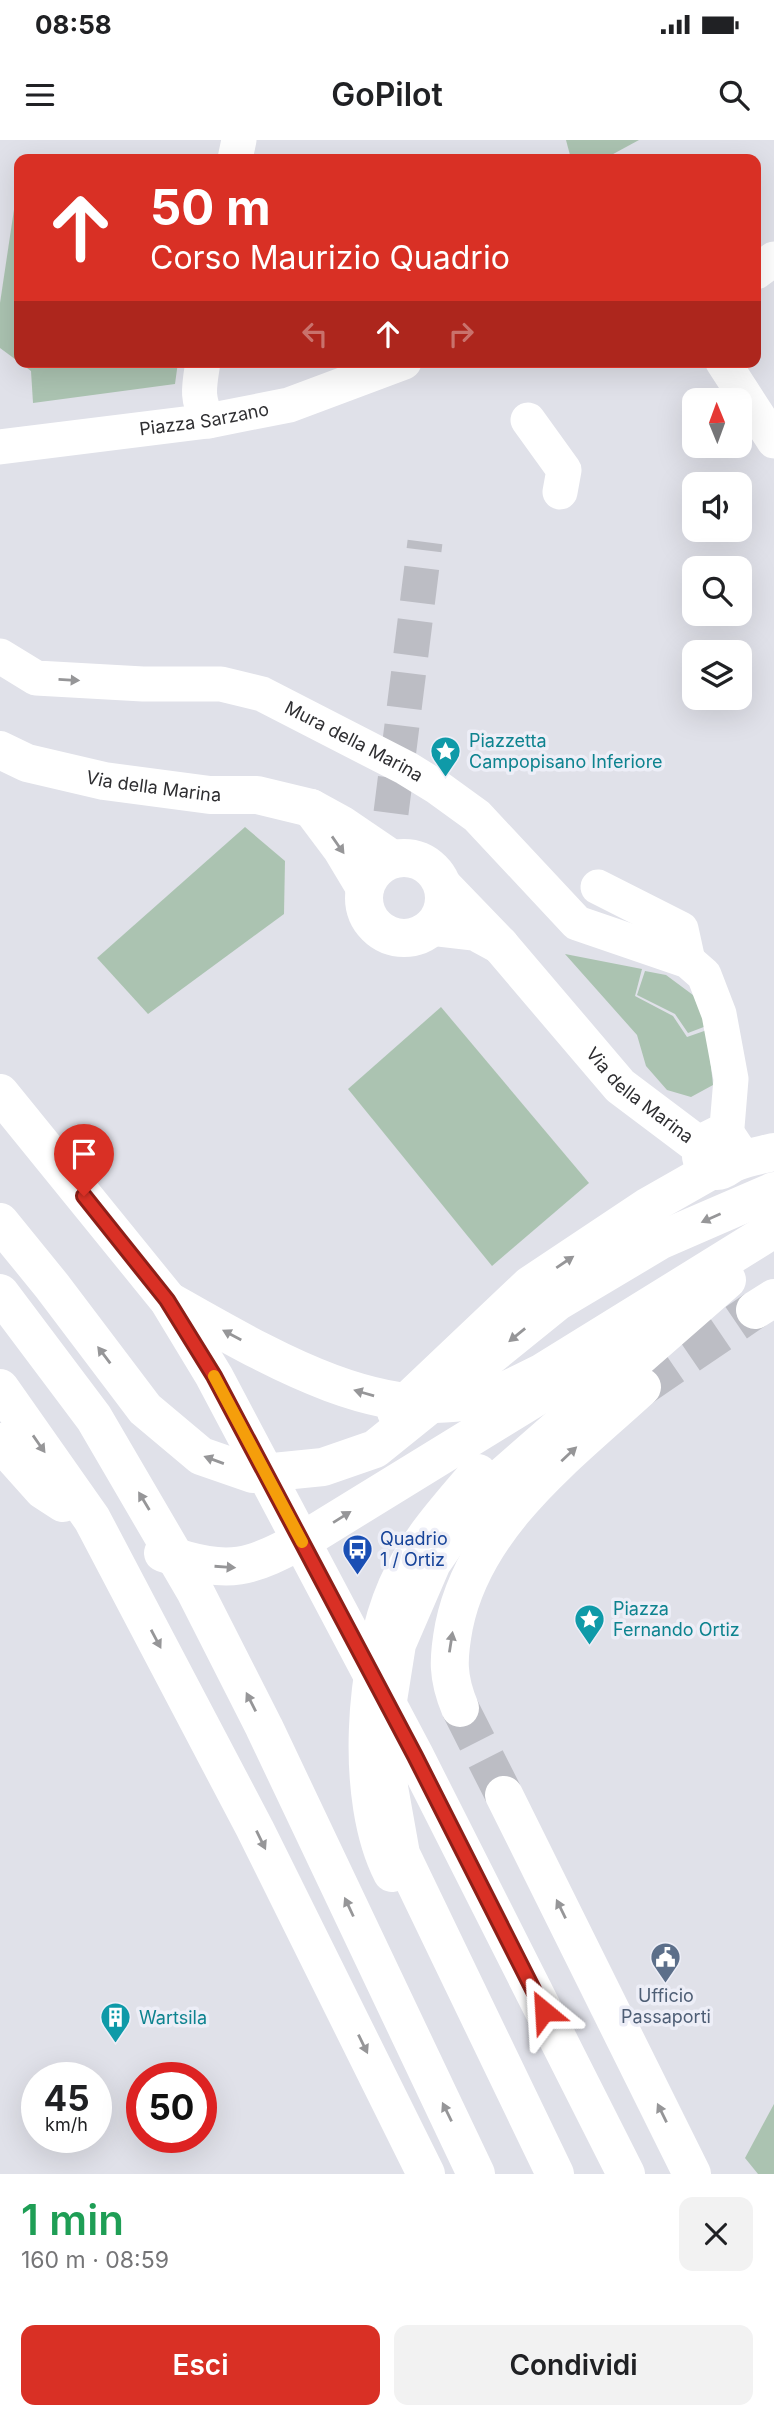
<!DOCTYPE html>
<html lang="it">
<head>
<meta charset="utf-8">
<style>
  body { margin:0; font-family:Inter,sans-serif; background:#f2f2f2; color:#202124; height:100vh; display:flex; flex-direction:column; font-size:26px; white-space:nowrap }
  * { box-sizing:border-box; margin:0 }
  p { font-size:23px; color:#757577 }
  .icon { flex:none; width:38px; height:38px; fill:none; stroke:currentColor; stroke-width:2; stroke-linecap:round; stroke-linejoin:round }
  .map { position:relative; height:2034px; overflow:hidden }
  .drawer { display:flex; flex-direction:column; background:#fff; flex:1 }
  .drawer>* { flex:none }
  .top-card { position:absolute; left:14px; top:14px; width:747px; height:214px; border-radius:14px; box-shadow:0 7px 28px #0002; background:#d93025; color:#fff; overflow:hidden }
  .needle { width:46px; rotate:359deg }
  .controls { position:absolute; left:682px; top:248px; display:grid; gap:14px }
  .controls a { display:grid; place-items:center; width:70px; height:70px; border-radius:14px; background:#fff; box-shadow:0 7px 28px #0002; font-size:35px }
  .speed { position:absolute; left:21px; top:1922px; display:flex; gap:14px; font-size:35px; font-weight:700; text-align:center }
  .speed>* { display:grid; place-content:center; width:91px; height:91px; border-radius:50%; background:#fff; box-shadow:0 7px 28px #0002; line-height:1 }
  .speed small { font-size:18px; font-weight:400 }
  .speed .limit { border:10px solid #d22; background:#fff; color:#111 }
  .pin { position:absolute; display:grid; place-items:center; width:60px; height:60px; color:#fff; margin:-72px -30px; border-radius:50% 50% 50% 0; rotate:-45deg; box-shadow:0 0 7px #0007 }
  .pin .icon { rotate:45deg }
  .me { position:absolute; width:77px; margin:-38px; rotate:333deg; stroke-linejoin:round; filter:drop-shadow(0 0 5px #0008) }
  .turn { display:flex; align-items:center; gap:24px; height:147px; padding:0 21px; font-size:32px }
  .turn .icon { width:91px; height:91px; stroke-width:2.5 }
  .turn b { display:block; font-size:49px; line-height:60px }
  .lanes { display:flex; align-items:center; height:66px; padding:0 21px; background:#0003; justify-content:center; gap:35px; direction:ltr }
  .lanes .off { opacity:.35 }
  .round { display:grid; place-items:center; flex:none; width:74px; height:74px; border-radius:14px; background:#f2f2f2 }
  .head { display:flex; align-items:center; justify-content:space-between; height:119px; padding:0 21px }
  h1 { font-size:42px; font-weight:600; line-height:52px; color:#1e9e55 }
  .cta { display:flex; gap:14px; margin-top:auto; padding:14px 21px }
  .cta a { flex:1; height:80px; border-radius:14px; background:#d93025; color:#fff; font-size:28px; font-weight:600; line-height:80px; text-align:center }
  .cta a+a { background:#f2f2f2; color:#202124 }
  .status { display:flex; justify-content:space-between; align-items:center; height:49px; padding:0 35px; background:#fff; direction:ltr }
  .status svg { height:19px; fill:currentColor }
  header { display:flex; justify-content:space-between; align-items:center; height:91px; padding:0 21px; background:#fff; font-size:32px; font-weight:600 }
  .map>svg:first-child { display:block }
  .green { fill:#abc3b1 }
  .lines { fill:none; stroke-linecap:round; stroke-linejoin:round }
  .street-tunnel { stroke:#bcbdc4; stroke-width:35; stroke-dasharray:35 18; stroke-linecap:butt }
  .secondary-tunnel { stroke:#bcbdc4; stroke-width:38; stroke-dasharray:38 19; stroke-linecap:butt }
  .street { stroke:#fff; stroke-width:35 }
  .secondary { stroke:#fff; stroke-width:38 }
  .highway { stroke:#fff; stroke-width:38 }
  .oneway { fill:#969698 }
  .route-casing { stroke:#8d1f18; stroke-width:18 }
  .route { stroke:#d93025; stroke-width:12 }
  .slow { stroke:#f59e0b; stroke-width:12 }
  .labels { text-anchor:middle; stroke-width:7; stroke-linejoin:round; paint-order:stroke }
  .street-label { font-size:18px; fill:#2e2e31; stroke:#edeef7 }
  .culture-label { font-size:18px; fill:#0d838f; stroke:#edeef7; text-anchor:start }
  .transit-label { font-size:18px; fill:#164399; stroke:#edeef7; text-anchor:start }
  .service-label { font-size:18px; fill:#4e5e75; stroke:#edeef7 }
</style>
</head>
<body>
<div class="status"><b>08:58</b><svg viewBox="0 0 49 12"><path d="M0 12V9h3v3zM5 12V6h3v6zM10 12V3h3v9zM15 12V0h3v12zM26 1h20v11H26zM47 4h2v5h-2z"/></svg></div>
<header><svg class="icon" aria-label="menu" viewBox="0 0 24 24"><path d="M4 6h16M4 12h16M4 18h16"/></svg>GoPilot<svg class="icon" aria-label="search" viewBox="0 0 24 24"><circle cx="10" cy="10" r="6"/><path d="M15 15l6 6"/></svg></header>
<div class="map">
<svg width="774" height="2034" viewBox="0 0 774 2034">
  <rect width="100%" height="100%" fill="#e0e1e9"/>
  <!-- green -->
  <g class="green">
    <polygon points="566,0 639,0 604,19 571,19"/>
    <polygon points="19,36 19,222 0,208 0,163"/>
    <polygon points="19,222 178,222 175,244 33,263 31,231"/>
    <polygon points="245,687 285,721 284,774 148,874 97,818"/>
    <polygon points="565,814 642,829 635,856 673,876 687,897 707,890 713,945 691,957 667,950 646,926 637,895"/>
    <polygon points="645,831 666,835 697,858 709,885 688,893 675,874 637,855"/>
    <polygon points="441,867 589,1043 492,1126 348,949"/>
    <polygon points="774,1964 774,2034 758,2034 745,2018"/>
  </g>
  <g class="lines">
    <!-- street-tunnel -->
    <polyline class="street-tunnel" points="391,673 425,402"/>
    <!-- secondary-tunnel -->
    <g class="secondary-tunnel">
      <polyline points="642,1247 755,1170"/>
      <polyline points="460,1568 504,1655"/>
    </g>
    <!-- street -->
    <g class="street">
      <polyline points="235,19 239,0"/>
      <polyline points="756,132 774,119"/>
      <path d="M 203,222 C 199,247 196,258 208,281"/>
      <polyline points="723,222 774,301"/>
      <polyline points="528,280 564,330 560,352"/>
      <path id="s1" d="M 0,307 L 208,281 L 289,265 L 404,222"/>
      <path id="s2" d="M 0,516 L 36,538 L 143,544 L 221,544 L 262,554 L 406,628 L 437,647 L 477,676 L 577,783 L 688,821 L 704,835 L 719,874 L 731,939 L 727,987 L 724,996"/>
      <polyline points="598,747 681,789 688,821"/>
    </g>
    <!-- secondary -->
    <g class="secondary">
      <path id="s3" d="M 0,610 L 27,623 L 104,641 L 210,655 L 257,655 L 311,668"/>
      <circle cx="404" cy="758" r="40"/>
      <polyline points="365,748 341,708 311,668 342,685 392,719"/>
      <polyline points="433,787 476,792 500,805 443,746"/>
      <path id="s4" d="M 500,805 L 620,946 L 701,1007"/>
      <polyline points="0,953 168,1160 214,1236 415,1616 626,2034"/>
      <path d="M 733,1022 L 735,1008 L 729,999 L 718,995 L 704,1002 C 698,1013 700,1030 717,1031 C 725,1031 729,1024 736,1022 C 748,1017 762,1015 774,1012"/>
      <path d="M 169,1161 C 256,1209 370,1282 474,1260 C 499,1255 521,1243 543,1232 L 774,1089"/>
      <polyline points="755,1170 774,1158"/>
      <polyline points="396,1272 530,1145 647,1067 712,1030"/>
      <path d="M 460,1568 C 447,1537 448,1518 454,1486 C 475,1383 568,1315 642,1247"/>
      <polyline points="504,1655 692,2034"/>
      <path d="M 392,1733 C 354,1659 364,1521 397,1446 C 416,1403 447,1369 478,1333"/>
    </g>
    <!-- highway -->
    <g class="highway">
      <polyline points="0,1082 52,1146 145,1269 201,1316 253,1334 323,1327 375,1309 557,1162 661,1100 774,1051"/>
      <polyline points="0,1153 94,1278 195,1451 264,1587 476,2034"/>
      <polyline points="0,1248 92,1379 255,1689 426,2034"/>
      <polyline points="0,1302 43,1350 63,1363"/>
      <path d="M 163,1413 C 234,1437 249,1428 312,1395 L 639,1194"/>
      <polyline points="555,2034 401,1714 389,1647 386,1573 397,1504 432,1423 459,1384 488,1349 727,1140"/>
    </g>
  </g>
  <!-- one-way arrows -->
  <defs><path id="oneway-solid" d="M-6-.8H1V-3.2L6.5 0L1 3.2V.8H-6Z" transform="scale(1.75)"/></defs>
  <g class="oneway">
    <use href="#oneway-solid" transform="translate(69 540) rotate(3)"/>
    <use href="#oneway-solid" transform="translate(338 705) rotate(55)"/>
    <use href="#oneway-solid" transform="translate(711 1078) rotate(156)"/>
    <use href="#oneway-solid" transform="translate(565 1122) rotate(-34)"/>
    <use href="#oneway-solid" transform="translate(232 1195) rotate(-152)"/>
    <use href="#oneway-solid" transform="translate(517 1195) rotate(141)"/>
    <use href="#oneway-solid" transform="translate(104 1215) rotate(-127)"/>
    <use href="#oneway-solid" transform="translate(364 1253) rotate(-164)"/>
    <use href="#oneway-solid" transform="translate(39 1304) rotate(55)"/>
    <use href="#oneway-solid" transform="translate(569 1314) rotate(-43)"/>
    <use href="#oneway-solid" transform="translate(214 1320) rotate(-160)"/>
    <use href="#oneway-solid" transform="translate(144 1361) rotate(-121)"/>
    <use href="#oneway-solid" transform="translate(342 1377) rotate(-32)"/>
    <use href="#oneway-solid" transform="translate(225 1427) rotate(4)"/>
    <use href="#oneway-solid" transform="translate(156 1499) rotate(62)"/>
    <use href="#oneway-solid" transform="translate(451 1502) rotate(-81)"/>
    <use href="#oneway-solid" transform="translate(251 1562) rotate(-117)"/>
    <use href="#oneway-solid" transform="translate(261 1700) rotate(64)"/>
    <use href="#oneway-solid" transform="translate(349 1767) rotate(-115)"/>
    <use href="#oneway-solid" transform="translate(561 1769) rotate(-116)"/>
    <use href="#oneway-solid" transform="translate(363 1904) rotate(64)"/>
    <use href="#oneway-solid" transform="translate(447 1972) rotate(-116)"/>
    <use href="#oneway-solid" transform="translate(662 1973) rotate(-116)"/>
  </g>
  <g class="lines">
    <defs>
      <polyline id="route" points="84,1056 167,1160 214,1236 415,1616 544,1871"/>
    </defs>
    <!-- route casing -->
    <use href="#route" class="route-casing"/>
    <!-- route -->
    <use href="#route" class="route"/>
    <!-- slow -->
    <polyline class="slow" points="214,1236 302,1402"/>
  </g>
  <!-- icons -->
  <defs>
    <symbol id="sight-pin" viewBox="-11 -11 22 30"><path d="M0 17L-7.5 6A9.5 9.5 0 1 1 7.5 6Z" fill="#0f9aa8" stroke="#edeef7"/><path d="M0-6L1.8-2.2L6-1.7L2.9 1.2L3.7 5.4L0 3.3L-3.7 5.4L-2.9 1.2L-6-1.7L-1.8-2.2Z" fill="#fff"/></symbol>
    <symbol id="bus-pin" viewBox="-11 -11 22 30"><path d="M0 17L-7.5 6A9.5 9.5 0 1 1 7.5 6Z" fill="#1a4fb4" stroke="#edeef7"/><path d="M-5-6H5V4H4V6H2V4H-2V6H-4V4H-5ZM-3.5-4V0h7V-4ZM-3.5 1.2v1.5H-2V1.2ZM2 1.2v1.5H3.5V1.2Z" fill="#fff"/></symbol>
    <symbol id="civic-pin" viewBox="-11 -11 22 30"><path d="M0 17L-7.5 6A9.5 9.5 0 1 1 7.5 6Z" fill="#5c6f8a" stroke="#edeef7"/><path d="M-.6-6.5H3V-4.5H.6V-3L4-1V1h2V6H-6V1h2V-1L-.6-3ZM-1.2 2.5V6h2.4V2.5Z" fill="#fff"/></symbol>
    <symbol id="building-pin" viewBox="-11 -11 22 30"><path d="M0 17L-7.5 6A9.5 9.5 0 1 1 7.5 6Z" fill="#0f9aa8" stroke="#edeef7"/><path d="M-4-6H4V6H1V3H-1V6H-4ZM-2.5-4.3h1.7v1.8h-1.7ZM.8-4.3h1.7v1.8H.8ZM-2.5-1h1.7V.8h-1.7ZM.8-1h1.7V.8H.8Z" fill="#fff"/></symbol>
  </defs>
  <g fill-rule="evenodd">
    <use href="#sight-pin" x="428" y="594" width="35" height="47"/>
    <use href="#bus-pin" x="340" y="1392" width="35" height="47"/>
    <use href="#sight-pin" x="572" y="1462" width="35" height="47"/>
    <use href="#civic-pin" x="648" y="1800" width="35" height="47"/>
    <use href="#building-pin" x="98" y="1860" width="35" height="47"/>
  </g>
  <g class="labels">
    <!-- street labels -->
    <g class="street-label">
      <text dy="6" stroke="none"><textPath href="#s1" startOffset="206">Piazza Sarzano</textPath></text>
      <text dy="6" stroke="none"><textPath href="#s2" startOffset="373">Mura della Marina</textPath></text>
      <text dy="6" stroke="none"><textPath href="#s3" startOffset="159">Via della Marina</textPath></text>
      <text dy="6" stroke="none"><textPath href="#s4" startOffset="206">Via della Marina</textPath></text>
    </g>
    <!-- culture labels -->
    <g class="culture-label">
      <text x="469" y="607">Piazzetta<tspan x="469" dy="21">Campopisano Inferiore</tspan></text>
      <text x="613" y="1475">Piazza<tspan x="613" dy="21">Fernando Ortiz</tspan></text>
      <text x="139" y="1884">Wartsila</text>
    </g>
    <!-- transit labels -->
    <g class="transit-label">
      <text x="380" y="1405">Quadrio<tspan x="380" dy="21">1 / Ortiz</tspan></text>
    </g>
    <!-- service labels -->
    <g class="service-label">
      <text x="666" y="1862">Ufficio<tspan x="666" dy="21">Passaporti</tspan></text>
    </g>
  </g>
</svg>
<div class="controls">
<a><svg class="needle" viewBox="-14 -14 28 28"><path d="M0-13l5 13h-10z" fill="#e53935"/><path d="M0 13l5-13h-10z" fill="#757577"/></svg></a>
<a><svg class="icon" aria-label="sound" viewBox="0 0 24 24"><path d="M4 9h4l5-4v14l-5-4H4zM17 9q2 3 0 6"/></svg></a>
<a><svg class="icon" aria-label="search" viewBox="0 0 24 24"><circle cx="10" cy="10" r="6"/><path d="M15 15l6 6"/></svg></a>
<a><svg class="icon" aria-label="layers" viewBox="0 0 24 24"><path d="M12 4l9 5-9 5-9-5zM3 14l9 5 9-5"/></svg></a>
</div>
<div class="speed"><div>45<small>km/h</small></div><div class="limit">50</div></div>
<div class="pin" style="left:84px;top:1056px;background:#d93025"><svg class="icon" aria-label="arrive" viewBox="0 0 24 24"><path d="M6 21V4h12l-3 4 3 4H6"/></svg></div>
<svg class="me" style="left:544px;top:1871px" viewBox="-20 -20 40 40"><path d="M0-17L14 15 0 8-14 15z" fill="#d93025" stroke="#fff" stroke-width="4"/></svg>
<div class="top-card">
<div class="turn"><svg class="icon" aria-label="ahead" viewBox="0 0 24 24"><path d="M12 20V5M6 11l6-6 6 6"/></svg><div><b>50 m</b>Corso Maurizio Quadrio</div></div>
<div class="lanes"><svg class="icon off" aria-label="left" viewBox="0 0 24 24"><path d="M17 20v-9H6M10 6l-5 5 5 5"/></svg><svg class="icon" aria-label="ahead" viewBox="0 0 24 24"><path d="M12 20V5M6 11l6-6 6 6"/></svg><svg class="icon off" aria-label="right" viewBox="0 0 24 24"><path d="M7 20v-9h11M14 6l5 5-5 5"/></svg></div>
</div>
</div>
<section class="drawer">
<div class="head"><div><h1>1 min</h1><p>160 m · 08:59</p></div><a class="round"><svg class="icon" aria-label="close" viewBox="0 0 24 24"><path d="M6 6l12 12M18 6L6 18"/></svg></a></div>
<div class="cta"><a>Esci</a><a>Condividi</a></div>
</section>
</body>
</html>
